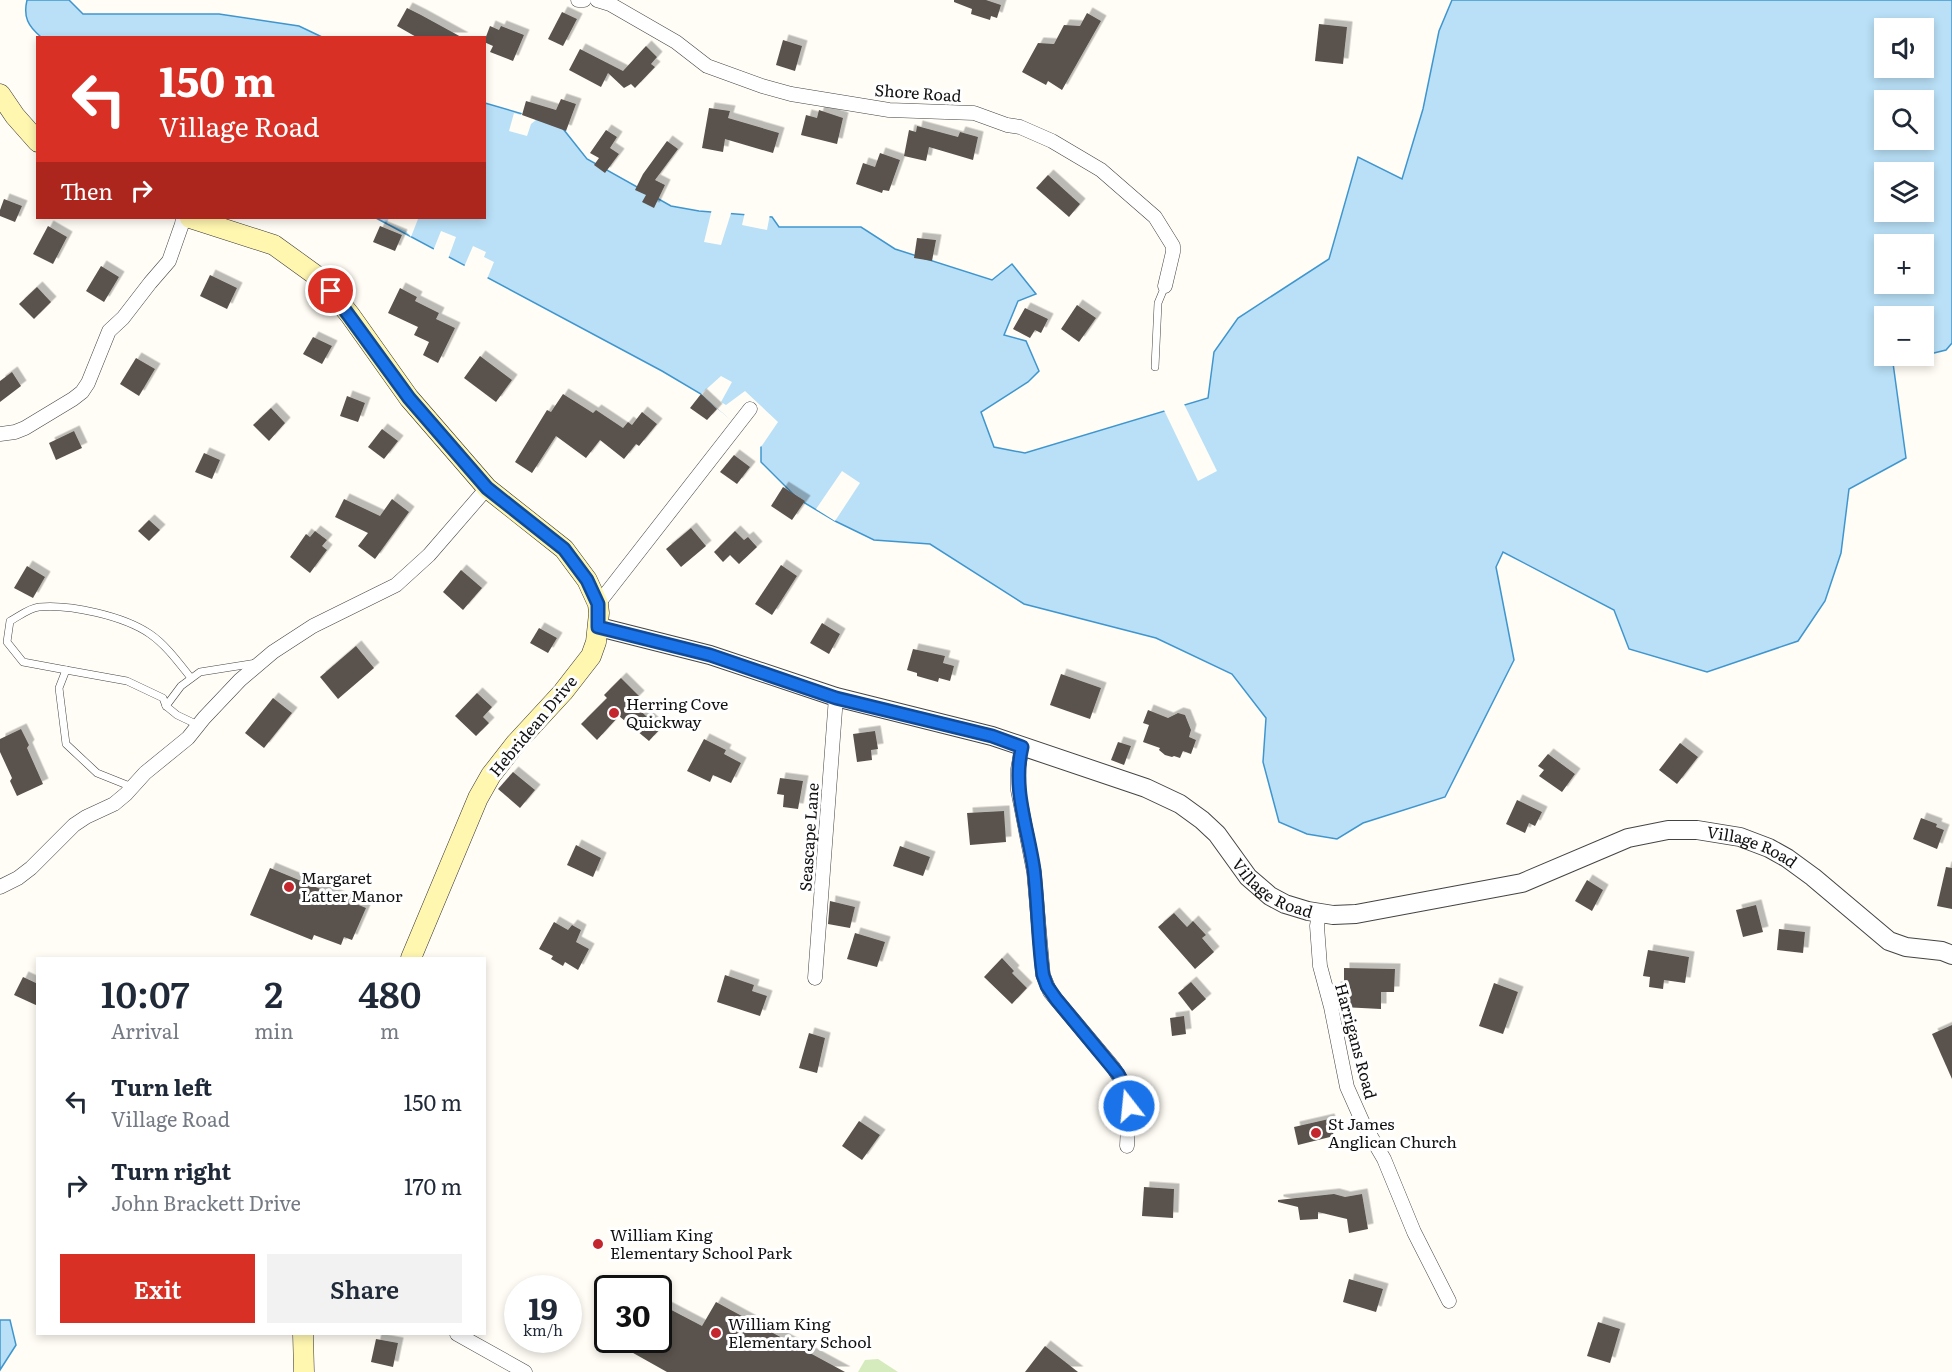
<!DOCTYPE html>
<html lang="en">
<head>
<meta charset="utf-8">
<style>
  body { margin:0; font-family:Literata,serif; background:#f2f2f3; color:#1f2937; height:100vh; display:flex; flex-direction:column; font-size:22px; white-space:nowrap }
  * { box-sizing:border-box; margin:0 }
  p { font-size:20px; color:#747a83 }
  .icon { flex:none; width:33px; height:33px; fill:none; stroke:currentColor; stroke-width:2; stroke-linecap:round; stroke-linejoin:round }
  .map { position:relative; flex:1; overflow:hidden }
  .sheet { position:absolute; left:36px; top:957px; width:450px; height:378px; display:flex; flex-direction:column; background:#fff; border-radius:0px; box-shadow:0 3px 9px #0003 }
  .sheet>* { flex:none }
  .banner { position:absolute; left:36px; top:36px; width:450px; height:183px; border-radius:0px; box-shadow:0 3px 9px #0003; background:#d93025; color:#fff; overflow:hidden }
  .fabs { position:absolute; left:1874px; top:18px; display:grid; gap:12px }
  .fabs a { display:grid; place-items:center; width:60px; height:60px; border-radius:0px; background:#fff; box-shadow:0 3px 9px #0003; font-size:30px }
  .speed { position:absolute; left:504px; top:1275px; display:flex; gap:12px; font-size:30px; font-weight:700; text-align:center }
  .speed>* { display:grid; place-content:center; width:78px; height:78px; border-radius:50%; background:#fff; box-shadow:0 3px 9px #0003; line-height:1 }
  .speed small { font-size:15px; font-weight:400 }
  .speed .limit { border:3px solid #111; border-radius:9px; background:#fff; color:#111 }
  .pin { position:absolute; display:grid; place-items:center; width:51px; height:51px; color:#fff; margin:-26px; border:3px solid #fff; border-radius:50%; box-shadow:0 2px 6px #0007 }
  .me { position:absolute; width:66px; margin:-33px; rotate:344deg; stroke-linejoin:round; filter:drop-shadow(0 0 4px #0008) }
  .turn { display:flex; align-items:center; gap:21px; height:126px; padding:0 24px; font-size:27px }
  .turn .icon { width:78px; height:78px; stroke-width:2.5 }
  .turn b { display:block; font-size:42px; line-height:51px }
  .then { display:flex; align-items:center; height:57px; padding:0 24px; background:#0003; gap:12px; font-size:22px }
  .eta { display:flex; justify-content:space-evenly; align-items:center; height:102px; text-align:center }
  .eta b { font-size:36px; font-weight:600; line-height:42px }
  .button { display:flex; gap:12px; margin-top:auto; padding:12px 24px }
  .button a { flex:1; height:69px; border-radius:0px; background:#d93025; color:#fff; font-size:24px; font-weight:600; line-height:69px; text-align:center }
  .button a+a { background:#f2f2f3; color:#1f2937 }
  ul { padding:0; list-style:none }
  li { display:flex; align-items:center; gap:18px; height:84px; padding:0 24px }
  li div { flex:1 }
  li b { display:block; font-size:22px }
  li em { font-style:normal }
  .map>svg:first-child { display:block }
  .green { fill:#d5ebbd }
  .water { fill:#b9e0f7; stroke:#3f96cf; stroke-width:1.5; fill-rule:evenodd }
  .pier { fill:#fffdf5 }
  .building { fill:#5a524d; filter:url(#shadow) }
  .lines { fill:none; stroke-linecap:round; stroke-linejoin:round }
  .service-casing { stroke:#444; stroke-width:8 }
  .minor-casing { stroke:#444; stroke-width:15 }
  .tertiary-casing { stroke:#444; stroke-width:20 }
  .secondary-casing { stroke:#333; stroke-width:21 }
  .service { stroke:#fff; stroke-width:7 }
  .minor { stroke:#fff; stroke-width:14 }
  .tertiary { stroke:#fff; stroke-width:18 }
  .secondary { stroke:#fff6b0; stroke-width:20 }
  .route-casing { stroke:#114b97; stroke-width:15 }
  .route { stroke:#1a73e8; stroke-width:10 }
  .poi-dot { fill:#c4262e; stroke:#fff; stroke-width:2 }
  .labels { text-anchor:middle; stroke-width:6; stroke-linejoin:round; paint-order:stroke }
  .street-label { font-size:16px; fill:#111; stroke:#fff }
  .poi-label { font-size:16px; fill:#111; stroke:#fff; text-anchor:start }
</style>
</head>
<body>
<div class="map">
<svg width="1952" height="1372" viewBox="0 0 1952 1372">
  <defs>
    <filter id="shadow"><feDropShadow dx="5.5" dy="-5.5" stdDeviation="0" flood-color="#0004"/></filter>
  </defs>
  <rect width="100%" height="100%" fill="#fffdf5"/>
  <!-- green -->
  <polygon class="green" points="878,1359 898,1372 858,1372 865,1360"/>
  <!-- water -->
  <g class="water">
    <path d="M 27,0 L 69,0 L 83,14 L 219,14 L 299,26 L 322,37 L 41,37 C 28,26 23,17 27,0 Z"/>
    <path d="M 1452,0 L 1952,0 L 1952,343 L 1946,350 L 1893,363 L 1906,458 L 1849,489 L 1841,553 L 1825,601 L 1798,641 L 1707,672 L 1629,649 L 1614,610 L 1503,552 L 1496,567 L 1514,660 L 1445,797 L 1363,823 L 1337,839 L 1307,834 L 1279,822 L 1263,762 L 1266,718 L 1232,674 L 1156,638 L 1024,604 L 930,544 L 874,540 L 835,521 L 798,499 L 761,462 L 761,444 L 701,394 L 662,371 L 376,218 L 484,218 L 485,103 L 560,125 L 587,159 L 671,206 L 699,211 L 772,217 L 779,227 L 861,227 L 895,249 L 992,280 L 1012,264 L 1036,294 L 1018,301 L 1004,335 L 1026,341 L 1039,371 L 1028,382 L 981,412 L 994,447 L 1025,453 L 1208,398 L 1214,352 L 1238,318 L 1329,259 L 1358,157 L 1402,179 L 1423,109 L 1439,31 ZM 1884,28 L 1923,28 L 1923,68 L 1884,68 ZM 1884,100 L 1923,100 L 1923,140 L 1884,140 ZM 1884,172 L 1923,172 L 1923,212 L 1884,212 ZM 1884,244 L 1923,244 L 1923,284 L 1884,284 ZM 1884,316 L 1923,316 L 1923,356 L 1884,356 Z"/>
    <polygon points="0,1320 10,1320 16,1345 0,1370"/>
  </g>
  <!-- pier -->
  <g class="pier">
    <polygon points="523,111 537,115 536,120 531,124 527,136 509,131 514,113 521,115"/>
    <polygon points="712,209 732,210 721,245 704,242"/>
    <polygon points="745,212 770,214 767,230 742,225"/>
    <polygon points="389,218 414,218 418,219 411,237 406,231 387,223"/>
    <polygon points="441,231 456,237 448,259 433,251"/>
    <polygon points="473,246 486,252 484,257 494,262 487,279 464,267"/>
    <polygon points="721,376 732,382 721,402 726,405 745,391 778,422 761,447 701,394"/>
    <polygon points="1183,402 1217,471 1198,481 1163,408"/>
    <polygon points="842,471 860,483 835,521 816,509"/>
  </g>
  <!-- building -->
  <g class="building">
    <polygon points="954,0 986,0 1001,5 997,18 991,16 990,20 971,14 972,9 954,2"/>
    <polygon points="407,8 421,15 463,38 418,38 397,26"/>
    <polygon points="562,12 577,19 563,46 548,39"/>
    <polygon points="1087,13 1101,21 1062,90 1048,81 1046,85 1022,72 1038,43 1054,44 1064,25 1080,26"/>
    <polygon points="1319,24 1347,27 1343,64 1315,61"/>
    <polygon points="490,26 499,30 501,26 524,35 513,61 490,52 493,46 484,42"/>
    <polygon points="783,40 802,46 795,71 776,65"/>
    <polygon points="646,46 657,57 651,64 655,67 635,88 631,84 624,88 608,73 601,87 569,70 580,49 623,71"/>
    <polygon points="561,99 576,104 566,131 522,115 526,101 556,110"/>
    <polygon points="709,108 730,111 728,118 779,133 773,153 725,139 723,152 702,148"/>
    <polygon points="819,110 843,118 837,144 801,135 806,115 817,118"/>
    <polygon points="917,126 958,137 960,132 978,137 973,160 929,147 926,161 904,156 909,130 916,132"/>
    <polygon points="606,130 617,137 610,148 619,154 605,173 594,165 599,158 590,153"/>
    <polygon points="667,141 678,149 655,180 665,185 654,208 642,202 646,195 635,190 643,174"/>
    <polygon points="880,153 900,160 889,191 883,190 882,193 856,184 863,163 875,167"/>
    <polygon points="1048,175 1080,204 1069,217 1036,188"/>
    <polygon points="4,199 22,206 15,222 0,216 0,210"/>
    <polygon points="48,226 67,237 53,264 33,254"/>
    <polygon points="380,226 402,235 395,251 373,242"/>
    <polygon points="917,238 936,240 932,261 914,258"/>
    <polygon points="101,266 119,277 104,302 86,291"/>
    <polygon points="210,275 237,288 227,309 200,296"/>
    <polygon points="37,287 51,302 34,319 19,304"/>
    <polygon points="400,288 417,297 415,301 439,313 436,319 455,328 438,363 423,355 429,342 414,335 418,327 388,313"/>
    <polygon points="1077,305 1096,318 1079,342 1061,329"/>
    <polygon points="1025,308 1048,319 1041,333 1035,330 1030,338 1013,329"/>
    <polygon points="313,337 332,346 322,364 303,354"/>
    <polygon points="480,356 512,380 496,402 464,378"/>
    <polygon points="136,358 155,369 139,396 120,384"/>
    <polygon points="12,372 21,386 0,402 0,381"/>
    <polygon points="563,394 593,413 596,410 623,428 628,422 632,425 642,412 657,424 639,446 636,444 624,459 600,440 586,458 556,436 532,473 515,462 547,410 551,412"/>
    <polygon points="701,394 717,409 707,420 690,408"/>
    <polygon points="347,396 365,403 358,422 340,416"/>
    <polygon points="271,408 285,423 269,441 253,425"/>
    <polygon points="382,429 398,441 384,459 368,447"/>
    <polygon points="74,431 82,448 56,460 49,443"/>
    <polygon points="204,453 220,460 212,479 195,472"/>
    <polygon points="734,455 750,467 737,484 720,472"/>
    <polygon points="783,487 805,501 792,520 771,506"/>
    <polygon points="344,499 380,516 392,499 409,512 375,559 358,546 368,533 335,517"/>
    <polygon points="149,520 160,530 149,541 138,531"/>
    <polygon points="691,528 706,546 681,567 666,549"/>
    <polygon points="315,531 327,540 322,546 327,550 310,573 290,557 306,534 310,537"/>
    <polygon points="735,531 744,540 748,537 757,547 739,564 730,555 723,562 714,552"/>
    <polygon points="781,565 797,576 772,615 755,604"/>
    <polygon points="27,566 45,577 33,598 14,588"/>
    <polygon points="461,570 482,588 463,610 443,592"/>
    <polygon points="822,623 840,634 829,654 810,643"/>
    <polygon points="539,628 557,638 548,653 530,643"/>
    <polygon points="356,646 374,668 338,699 320,677"/>
    <polygon points="913,649 945,656 943,663 954,666 950,681 939,678 938,682 917,676 917,673 907,670"/>
    <polygon points="1061,674 1101,688 1090,719 1050,705"/>
    <polygon points="621,678 639,696 632,703 660,729 649,741 619,716 597,740 581,724 607,698 604,695"/>
    <polygon points="477,693 492,707 483,717 489,723 476,736 455,716"/>
    <polygon points="273,698 292,713 264,748 245,733"/>
    <polygon points="1148,710 1168,718 1178,713 1185,715 1191,730 1189,737 1196,740 1191,754 1183,751 1180,758 1174,756 1172,757 1165,755 1159,750 1160,748 1143,742 1149,725 1143,723"/>
    <polygon points="21,729 29,745 27,748 43,784 17,796 10,781 12,778 0,752 0,739"/>
    <polygon points="875,731 878,749 871,750 872,760 857,762 853,734"/>
    <polygon points="704,739 726,750 724,754 741,763 731,783 713,775 710,782 687,771"/>
    <polygon points="1118,742 1131,746 1124,765 1111,760"/>
    <polygon points="1680,743 1698,757 1677,784 1659,770"/>
    <polygon points="1548,754 1575,774 1562,792 1539,776 1544,770 1538,766"/>
    <polygon points="513,772 535,790 520,808 498,789"/>
    <polygon points="780,778 803,781 798,809 783,807 784,795 777,794"/>
    <polygon points="1517,800 1542,812 1535,826 1529,823 1525,833 1506,824"/>
    <polygon points="1004,811 1006,842 970,845 967,813"/>
    <polygon points="1921,818 1937,824 1936,827 1944,830 1937,849 1913,839"/>
    <polygon points="576,845 601,858 593,877 567,865"/>
    <polygon points="900,846 930,857 923,876 893,866"/>
    <polygon points="1946,867 1952,868 1952,909 1937,906"/>
    <polygon points="270,868 366,908 352,940 344,937 341,945 314,935 312,940 250,915"/>
    <polygon points="1587,880 1603,890 1592,911 1575,901"/>
    <polygon points="830,901 855,907 850,928 828,924"/>
    <polygon points="1756,905 1763,932 1743,937 1736,910"/>
    <polygon points="1174,913 1187,927 1193,921 1206,935 1202,938 1214,952 1195,969 1158,927"/>
    <polygon points="554,922 568,930 572,925 581,930 576,942 589,949 578,970 565,962 563,966 551,959 553,956 539,949"/>
    <polygon points="1779,929 1805,932 1803,953 1777,950"/>
    <polygon points="855,933 885,942 877,967 847,959"/>
    <polygon points="1648,950 1689,957 1685,983 1664,980 1663,989 1649,987 1650,977 1643,976"/>
    <polygon points="1002,958 1014,971 1012,973 1027,988 1012,1004 984,977"/>
    <polygon points="1344,968 1395,969 1394,992 1381,992 1381,1009 1342,1007 1342,1000 1338,999 1335,987 1344,987"/>
    <polygon points="725,975 754,985 752,991 767,996 760,1016 717,1002"/>
    <polygon points="23,977 38,984 38,1006 14,995"/>
    <polygon points="1191,982 1206,999 1192,1011 1178,993"/>
    <polygon points="1494,983 1518,992 1503,1034 1479,1026"/>
    <polygon points="1184,1016 1186,1034 1172,1036 1170,1018"/>
    <polygon points="1952,1025 1952,1079 1932,1034"/>
    <polygon points="809,1033 825,1038 817,1073 799,1068"/>
    <polygon points="1329,1119 1334,1136 1298,1145 1294,1127"/>
    <polygon points="859,1121 880,1135 862,1160 842,1146"/>
    <polygon points="1144,1187 1174,1189 1173,1218 1142,1216"/>
    <polygon points="1334,1194 1345,1197 1362,1194 1368,1229 1349,1233 1347,1219 1318,1212 1318,1219 1300,1220 1298,1207 1278,1202 1278,1200"/>
    <polygon points="1349,1279 1383,1289 1376,1312 1343,1302"/>
    <polygon points="716,1302 845,1372 667,1372 610,1340 658,1340 658,1303 702,1326"/>
    <polygon points="1598,1322 1620,1329 1610,1363 1587,1356"/>
    <polygon points="376,1339 398,1343 393,1367 371,1362"/>
    <polygon points="1045,1346 1078,1372 1025,1372"/>
  </g>
  <g class="lines">
    <defs>
      <g id="service">
        <polyline points="1155,367 1158,303 1165,286"/>
        <path d="M 66,670 L 23,662 L 7,642 L 10,621 C 18,617 29,608 39,607 C 70,604 124,616 150,634 C 166,645 179,663 191,678"/>
        <polyline points="198,725 177,715 166,706 181,686 200,672 257,663"/>
        <polyline points="132,787 97,773 66,744 59,688 66,670 127,681 163,698 166,706"/>
      </g>
      <g id="minor">
        <polyline points="578,0 584,0"/>
        <polyline points="597,0 610,4 676,42 707,66 762,86 791,94 889,110 974,113 1007,125 1020,127 1052,141 1101,170 1155,217 1173,246 1173,252 1165,286"/>
        <polyline points="0,434 15,432 25,428 73,399 82,392 88,383 109,331 123,318 150,283 169,261 182,224 183,218"/>
        <polyline points="598,604 750,409"/>
        <polyline points="1022,747 1018,769 1018,790 1034,872 1043,975 1050,992 1113,1067 1124,1085 1129,1106 1127,1146"/>
        <polyline points="0,887 18,878 31,868 74,825 86,817 114,804 126,794 145,773 188,738 204,718 240,680 273,652 313,626 396,585 429,555 487,488"/>
        <polyline points="1319,913 1317,926 1320,966 1331,1007 1347,1087 1363,1123 1384,1159 1414,1232 1449,1301"/>
        <polyline points="815,978 836,697"/>
        <polyline points="457,1334 525,1372"/>
      </g>
      <g id="tertiary">
        <path id="s1" d="M 599,627 L 710,655 L 836,697 L 992,736 L 1146,788 L 1180,804 L 1202,820 L 1217,834 L 1248,877 L 1270,896 L 1285,904 L 1308,911 L 1333,915 L 1356,914 L 1522,883 L 1628,838 L 1668,830 L 1697,830 L 1740,837 L 1769,848 L 1787,858 L 1813,877 L 1889,941 L 1906,947 L 1942,951 L 1952,955"/>
      </g>
      <g id="secondary">
        <polyline points="0,94 15,116 38,142"/>
        <polyline points="190,218 274,245 321,279 350,315 409,398 487,488 564,549 587,580 598,604 599,613 596,642 591,656 563,692 516,743 491,775 478,798 411,958"/>
        <polyline points="303,1334 304,1372"/>
      </g>
    </defs>
    <!-- service casing -->
    <use href="#service" class="service-casing"/>
    <!-- minor casing -->
    <use href="#minor" class="minor-casing"/>
    <!-- tertiary casing -->
    <use href="#tertiary" class="tertiary-casing"/>
    <!-- secondary casing -->
    <use href="#secondary" class="secondary-casing"/>
    <!-- service -->
    <use href="#service" class="service"/>
    <!-- minor -->
    <use href="#minor" class="minor"/>
    <!-- tertiary -->
    <use href="#tertiary" class="tertiary"/>
    <!-- secondary -->
    <use href="#secondary" class="secondary"/>
  </g>
  <g class="lines">
    <defs>
      <path id="route" d="M 331,291 L 409,398 L 487,488 L 564,549 L 587,580 L 598,604 L 598,627 L 710,655 L 836,698 L 992,736 L 1022,747 C 1012,789 1028,828 1034,870 C 1038,905 1038,940 1043,975 L 1047,986 L 1056,999 L 1118,1074 L 1124,1085 L 1129,1106"/>
    </defs>
    <!-- route casing -->
    <use href="#route" class="route-casing"/>
    <!-- route -->
    <use href="#route" class="route"/>
  </g>
  <!-- markers -->
  <g class="poi-dot">
    <circle cx="614" cy="713" r="6"/>
    <circle cx="289" cy="887" r="6"/>
    <circle cx="1316" cy="1133" r="6"/>
    <circle cx="598" cy="1244" r="6"/>
    <circle cx="716" cy="1333" r="6"/>
  </g>
  <g class="labels">
    <!-- street labels -->
    <g class="street-label">
      <text transform="translate(918 93) rotate(4)" y="6">Shore Road</text>
      <text transform="translate(533 726) rotate(-50)" y="6">Hebridean Drive</text>
      <text transform="translate(809 837) rotate(-86)" y="6">Seascape Lane</text>
      <text dy="6" stroke="none"><textPath href="#s1" startOffset="1239">Village Road</textPath></text>
      <text dy="6" stroke="none"><textPath href="#s1" startOffset="736">Village Road</textPath></text>
      <text transform="translate(1356 1041) rotate(75)" y="6">Harrigans Road</text>
    </g>
    <!-- poi labels -->
    <g class="poi-label">
      <text x="626" y="710">Herring Cove<tspan x="626" dy="18">Quickway</tspan></text>
      <text x="301" y="884">Margaret<tspan x="301" dy="18">Latter Manor</tspan></text>
      <text x="1328" y="1130">St James<tspan x="1328" dy="18">Anglican Church</tspan></text>
      <text x="610" y="1241">William King<tspan x="610" dy="18">Elementary School Park</tspan></text>
      <text x="728" y="1330">William King<tspan x="728" dy="18">Elementary School</tspan></text>
    </g>
  </g>
</svg>
<div class="fabs">
<a><svg class="icon" aria-label="sound" viewBox="0 0 24 24"><path d="M4 9h4l5-4v14l-5-4H4zM17 9q2 3 0 6"/></svg></a>
<a><svg class="icon" aria-label="search" viewBox="0 0 24 24"><circle cx="10" cy="10" r="6"/><path d="M15 15l6 6"/></svg></a>
<a><svg class="icon" aria-label="layers" viewBox="0 0 24 24"><path d="M12 4l9 5-9 5-9-5zM3 14l9 5 9-5"/></svg></a>
<a>+</a>
<a>−</a>
</div>
<div class="speed"><div>19<small>km/h</small></div><div class="limit">30</div></div>
<div class="pin" style="left:331px;top:291px;background:#d93025"><svg class="icon" aria-label="arrive" viewBox="0 0 24 24"><path d="M6 21V4h12l-3 4 3 4H6"/></svg></div>
<svg class="me" style="left:1129px;top:1106px" viewBox="-20 -20 40 40"><circle r="17" fill="#1a73e8" stroke="#fff" stroke-width="3"/><path d="M0-11L8 9 0 5-8 9z" fill="#fff"/></svg>
<div class="banner">
<div class="turn"><svg class="icon" aria-label="left" viewBox="0 0 24 24"><path d="M17 20v-9H6M10 6l-5 5 5 5"/></svg><div><b>150 m</b>Village Road</div></div>
<div class="then">Then<svg class="icon" aria-label="right" viewBox="0 0 24 24"><path d="M7 20v-9h11M14 6l5 5-5 5"/></svg></div>
</div>
<section class="sheet">
<div class="eta">
<div><b>10:07</b><p>Arrival</p></div>
<div><b>2</b><p>min</p></div>
<div><b>480</b><p>m</p></div>
</div>
<ul>
<li><svg class="icon" aria-label="left" viewBox="0 0 24 24"><path d="M17 20v-9H6M10 6l-5 5 5 5"/></svg><div><b>Turn left</b><p>Village Road</p></div><em>150 m</em></li>
<li><svg class="icon" aria-label="right" viewBox="0 0 24 24"><path d="M7 20v-9h11M14 6l5 5-5 5"/></svg><div><b>Turn right</b><p>John Brackett Drive</p></div><em>170 m</em></li>
</ul>
<div class="button"><a>Exit</a><a>Share</a></div>
</section>
</div>
</body>
</html>
